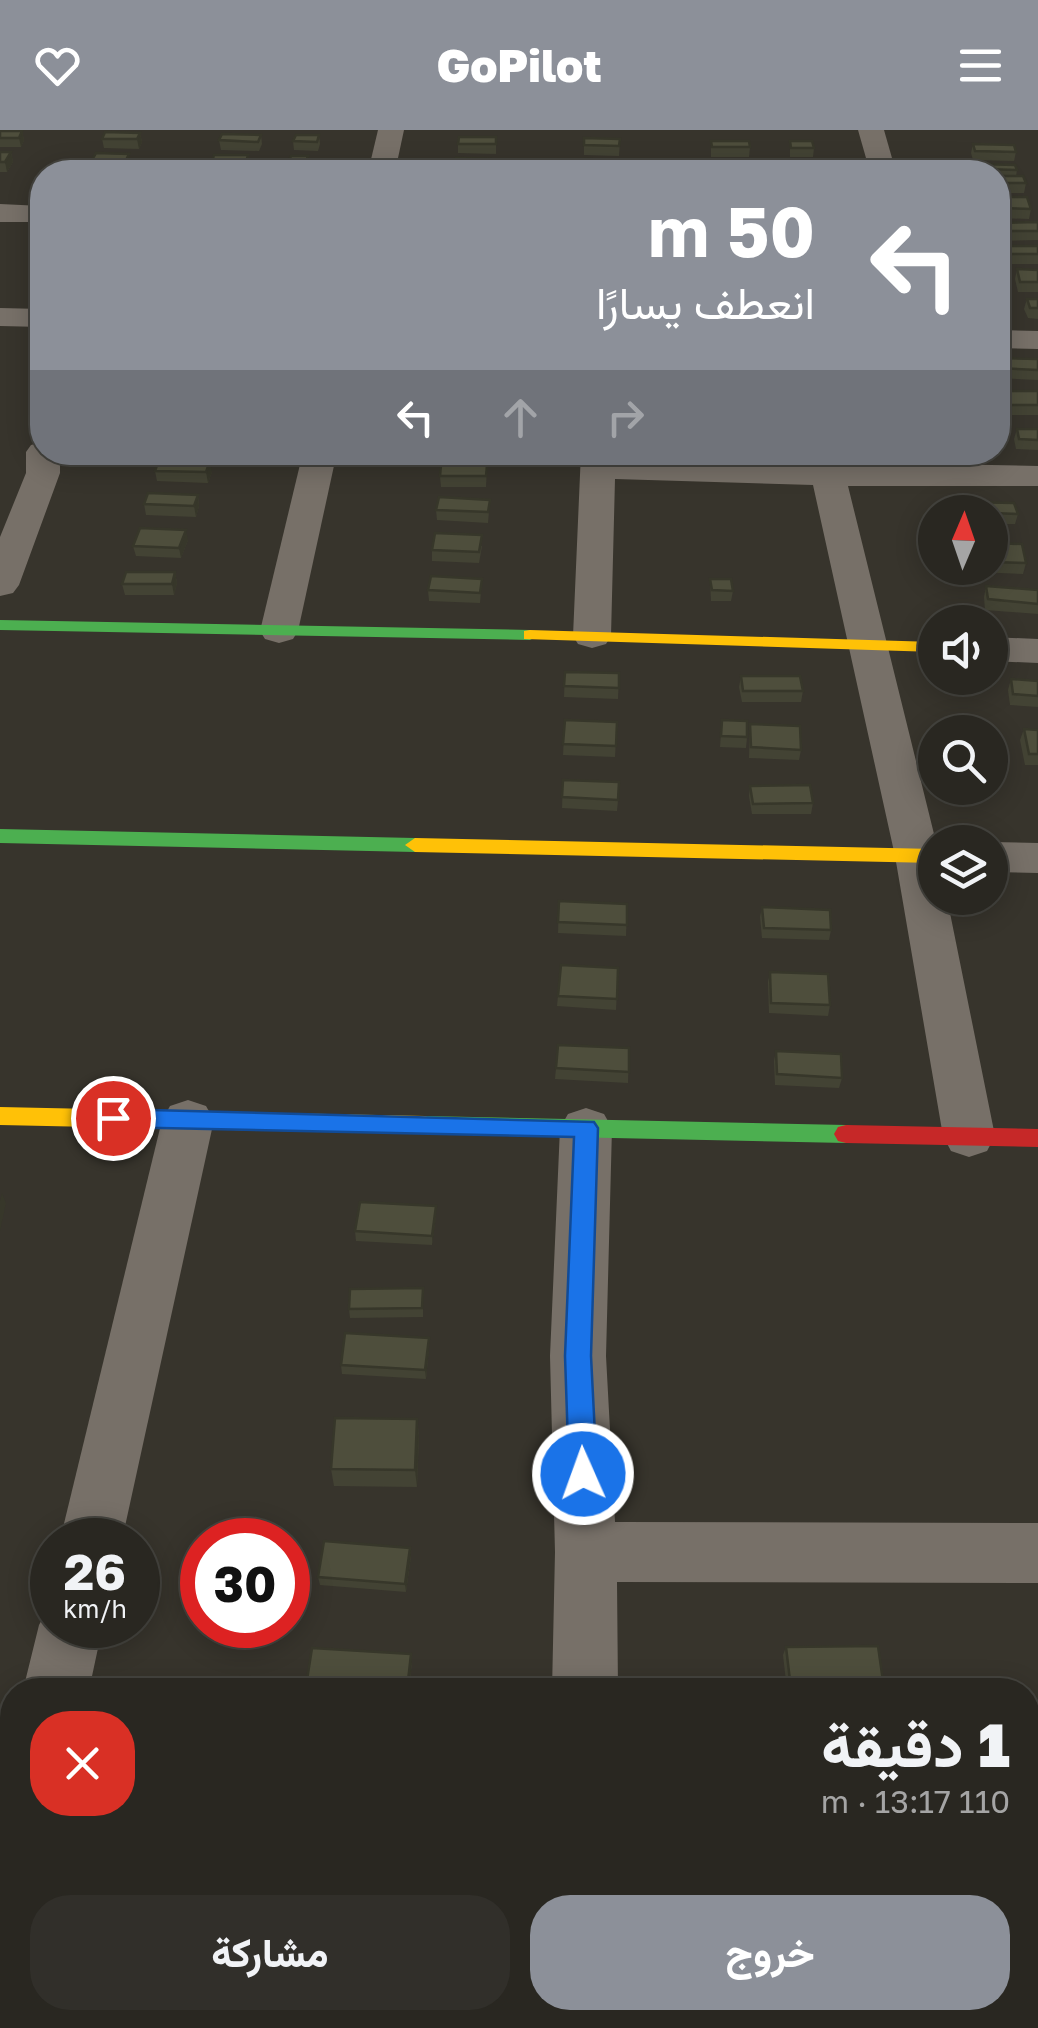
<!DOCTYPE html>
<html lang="ar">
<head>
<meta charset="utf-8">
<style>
  body { margin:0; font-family:"Golos Text",Vazirmatn,sans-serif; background:#312f2a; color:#f1f3f6; direction:rtl; height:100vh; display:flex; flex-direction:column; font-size:38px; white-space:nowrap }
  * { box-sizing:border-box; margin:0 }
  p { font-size:32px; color:#a5a5a5 }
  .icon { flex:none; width:55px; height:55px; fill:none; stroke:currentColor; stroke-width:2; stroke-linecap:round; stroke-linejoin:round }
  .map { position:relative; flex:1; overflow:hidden; direction:ltr }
  .panel { position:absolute; left:0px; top:1548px; width:1040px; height:352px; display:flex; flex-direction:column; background:#292721; border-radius:40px 40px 0 0; box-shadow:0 5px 25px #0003,0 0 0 2px #45443f; direction:rtl }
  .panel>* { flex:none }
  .hud { position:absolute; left:30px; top:30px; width:980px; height:305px; border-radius:40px; box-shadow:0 5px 25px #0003,0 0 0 2px #45443f; direction:rtl; background:#8c9099; color:#fff; overflow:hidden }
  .needle { width:65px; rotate:2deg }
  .tools { position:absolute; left:918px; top:365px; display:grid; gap:20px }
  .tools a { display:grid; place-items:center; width:90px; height:90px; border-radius:50%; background:#292721; box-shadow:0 5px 25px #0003,0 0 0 2px #45443f; font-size:50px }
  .speed { position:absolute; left:30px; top:1388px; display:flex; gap:20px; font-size:50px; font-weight:700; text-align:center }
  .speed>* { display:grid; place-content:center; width:130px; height:130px; border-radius:50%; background:#292721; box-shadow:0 5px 25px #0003,0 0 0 2px #45443f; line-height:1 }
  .speed small { font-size:25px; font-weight:400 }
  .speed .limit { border:15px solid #d22; background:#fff; color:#111 }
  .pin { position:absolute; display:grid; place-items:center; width:85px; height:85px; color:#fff; margin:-42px; border:5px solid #fff; border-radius:50%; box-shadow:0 2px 10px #0007 }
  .me { position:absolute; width:110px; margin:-55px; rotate:358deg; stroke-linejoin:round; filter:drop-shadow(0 0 8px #0008) }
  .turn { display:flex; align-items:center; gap:35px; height:210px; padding:0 30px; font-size:45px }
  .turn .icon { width:130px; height:130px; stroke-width:2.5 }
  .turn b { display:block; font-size:70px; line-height:85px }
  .lanes { display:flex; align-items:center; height:95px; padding:0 30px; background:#0003; justify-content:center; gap:50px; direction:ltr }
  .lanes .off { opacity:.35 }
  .round { display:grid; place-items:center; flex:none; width:105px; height:105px; border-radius:40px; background:#312f2a }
  .summary { display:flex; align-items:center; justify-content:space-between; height:170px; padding:0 30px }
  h1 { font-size:60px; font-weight:800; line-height:75px }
  .action { display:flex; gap:20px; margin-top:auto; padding:20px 30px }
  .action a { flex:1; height:115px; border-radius:40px; background:#8c9099; color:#fff; font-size:40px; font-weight:800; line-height:115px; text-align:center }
  .action a+a { background:#312f2a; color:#f1f3f6 }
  header { display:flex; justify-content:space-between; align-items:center; height:130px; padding:0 30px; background:#8c9099; color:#fff; font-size:45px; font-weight:800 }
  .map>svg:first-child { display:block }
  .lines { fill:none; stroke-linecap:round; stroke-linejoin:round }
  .street { fill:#777068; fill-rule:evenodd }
  .fast { fill:#4caf50; fill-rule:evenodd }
  .slow { fill:#ffc107; fill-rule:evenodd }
  .jam { fill:#c62828; fill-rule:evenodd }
  .wall { fill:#434334 }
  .shaded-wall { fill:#37372a }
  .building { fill:#4e4e3c; stroke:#37372a; stroke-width:2.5 }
  .route { fill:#1a73e8; stroke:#114b97; stroke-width:2.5 }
</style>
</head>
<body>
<header><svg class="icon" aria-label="menu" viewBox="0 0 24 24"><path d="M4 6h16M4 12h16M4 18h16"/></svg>GoPilot<svg class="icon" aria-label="heart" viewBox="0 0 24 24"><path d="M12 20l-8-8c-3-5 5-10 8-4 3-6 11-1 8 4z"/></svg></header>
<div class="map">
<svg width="1038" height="1898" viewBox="0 0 1038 1898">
  <rect width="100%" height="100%" fill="#37342c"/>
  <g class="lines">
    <!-- street -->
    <g class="street">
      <polygon points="378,0 404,0 395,42 368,42"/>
      <polygon points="858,0 884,0 896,42 870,42"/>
      <polygon points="0,74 42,76 42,92 0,92"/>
      <polygon points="0,178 42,179 42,197 0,196"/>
      <polygon points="998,200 1038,201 1038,219 998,218"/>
      <polygon points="42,312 42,322 60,322 60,343 19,455 13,463 0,466 0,407 26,343 26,322 31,315"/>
      <polygon points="303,322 337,322 298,501 293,509 279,513 265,509 260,501"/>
      <polygon points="581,322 615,322 615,328 1038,336 1038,356 848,356 936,712 935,768 947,768 995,1006 987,1021 969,1027 951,1021 943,1006 895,726 813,355 615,349 611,506 606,514 592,518 578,514 573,506"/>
      <polygon points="990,507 1038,509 1038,533 990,531"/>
      <polygon points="987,712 990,712 1038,713 1038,743 990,742 990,712"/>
      <polygon points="188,970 206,976 214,990 122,1410 60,1410 162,990 170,976"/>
      <polygon points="586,978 604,984 612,998 606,1226 615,1392 1038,1393 1038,1453 617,1452 618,1560 552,1560 555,1422 550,1226 560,998 568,984"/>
      <polygon points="52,1471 52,1495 103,1495 89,1560 23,1560 39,1495"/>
      <polygon points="12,1712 12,1831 0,1837 0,1717"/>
      <polygon points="545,1888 618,1888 619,1898 545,1898"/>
    </g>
    <!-- fast -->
    <g class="fast">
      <polygon points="0,490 530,500 539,505 530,510 0,500"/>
      <polygon points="0,699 415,708 425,715 415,722 0,713"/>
      <polygon points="425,986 846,995 854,997 858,1004 854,1011 846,1013 425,1004 417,1001 413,995 417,989"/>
    </g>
    <!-- slow -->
    <g class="slow">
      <polygon points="530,500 935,512 935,522 524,509 524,501"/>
      <polygon points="415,708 935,719 935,733 415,722 405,715"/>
      <polygon points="0,977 425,986 433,989 437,995 433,1001 425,1004 0,995"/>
    </g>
    <!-- jam -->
    <polygon class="jam" points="846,995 1038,999 1038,1017 846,1013 838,1011 834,1004 838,997"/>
  </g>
  <!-- wall -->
  <g class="wall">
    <polygon points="0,1 22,1 24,10 21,17 0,17"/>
    <polygon points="140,3 142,12 139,19 104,18 102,9"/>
    <polygon points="261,5 262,14 259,21 221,20 219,10"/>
    <polygon points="319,5 320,14 318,21 294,20 293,11"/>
    <polygon points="496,7 496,24 458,23 458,14"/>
    <polygon points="584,8 620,9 619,26 584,25"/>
    <polygon points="711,11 750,17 749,27 711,27"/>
    <polygon points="790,11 814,18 813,27 790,27"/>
    <polygon points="973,14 1016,22 1014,31 973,30 971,23"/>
    <polygon points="0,22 11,22 13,32 7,42 0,42"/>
    <polygon points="248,25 249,35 247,42 212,42 211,35"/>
    <polygon points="308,26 309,36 306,42 287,42 287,36"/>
    <polygon points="490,29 489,42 454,42 454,38"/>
    <polygon points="585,29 620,30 619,42 584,42"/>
    <polygon points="90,33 131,34 126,42 92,42"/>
    <polygon points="980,34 1017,40 1016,46 1026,53 1024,63 998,63 998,42 979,42"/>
    <polygon points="998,67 1031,79 1029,89 998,88"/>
    <polygon points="1038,92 1038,110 1000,111 998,104 999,93"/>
    <polygon points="1008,116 1038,116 1038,134 1009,134 1006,126"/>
    <polygon points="1017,139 1038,140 1038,162 1018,162 1015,149"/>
    <polygon points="1027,169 1038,169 1038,189 1028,188 1024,179"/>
    <polygon points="998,228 1038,229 1038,250 998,248"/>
    <polygon points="1006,261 1038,261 1038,285 1009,285 1003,271"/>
    <polygon points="1017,299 1038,299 1038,320 1016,319 1014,309"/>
    <polygon points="444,322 488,322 488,324"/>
    <polygon points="487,335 486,357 441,357 440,346"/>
    <polygon points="155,341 212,342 208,353 157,351"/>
    <polygon points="198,365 199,376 196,387 146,385 144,374"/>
    <polygon points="490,370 488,393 437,390 436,380"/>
    <polygon points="964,372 1018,384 1015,394 990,394 990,382 961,382"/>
    <polygon points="188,410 181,428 136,426 133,416"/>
    <polygon points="990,413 1026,433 1023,444 976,442 975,438 990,438"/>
    <polygon points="482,416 479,433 432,431 432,420"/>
    <polygon points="175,442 177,453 174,465 125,465 122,454"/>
    <polygon points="482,449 480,473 429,471 428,460"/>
    <polygon points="710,449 733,461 731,471 711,471"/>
    <polygon points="986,456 1038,460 1038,484 985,480 984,467"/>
    <polygon points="565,542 619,543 618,569 564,567"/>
    <polygon points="741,546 803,561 801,572 742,572 739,557"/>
    <polygon points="1011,549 1038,551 1038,577 1010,575 1008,560"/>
    <polygon points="565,590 617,592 615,627 563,625"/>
    <polygon points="722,590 747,607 746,618 720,617"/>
    <polygon points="750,594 801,620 799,630 749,628"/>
    <polygon points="1024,599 1038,600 1038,635 1025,635 1020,610"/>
    <polygon points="563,650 618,670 617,681 562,678"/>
    <polygon points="750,656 813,673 811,684 752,684 749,666"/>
    <polygon points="559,771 627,774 626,806 558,803"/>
    <polygon points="762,777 831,800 829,810 762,808 760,787"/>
    <polygon points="618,838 616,880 557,876 558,866"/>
    <polygon points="770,842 830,875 828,886 769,883 768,852"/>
    <polygon points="629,918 628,953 555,949 556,938"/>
    <polygon points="776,921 842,948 839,958 775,955 774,931"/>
    <polygon points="436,1076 436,1086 432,1115 356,1111 355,1101"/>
    <polygon points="423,1158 423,1187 350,1188 349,1179"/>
    <polygon points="429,1208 429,1218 426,1249 342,1244 341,1235"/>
    <polygon points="417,1289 419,1306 417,1357 334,1356 331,1339"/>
    <polygon points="411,1426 406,1462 320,1455 318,1447"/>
    <polygon points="786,1517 884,1558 883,1560 787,1560 783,1525"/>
    <polygon points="412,1532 409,1560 307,1560 306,1556"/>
  </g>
  <!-- shaded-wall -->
  <g class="shaded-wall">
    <polygon points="22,1 24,10 21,17 19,8"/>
    <polygon points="140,3 142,12 139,19 137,9"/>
    <polygon points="11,22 13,32 7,42 5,32"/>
    <polygon points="129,24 131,34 125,42 124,34"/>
    <polygon points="248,25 249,35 246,42 245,36"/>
    <polygon points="308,26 309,36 306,42 305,42 304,37"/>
    <polygon points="210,331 212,342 208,353 206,342"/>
    <polygon points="198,365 199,376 196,387 194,376"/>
    <polygon points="186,400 188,410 181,428 179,418"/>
    <polygon points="175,442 177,453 174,465 172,454"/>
    <polygon points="2,1063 6,1073 0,1101 0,1071"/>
    <polygon points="436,1076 436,1086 432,1115 432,1106"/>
    <polygon points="429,1208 429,1218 426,1249 425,1240"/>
    <polygon points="417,1289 419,1306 417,1357 415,1340"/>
    <polygon points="410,1418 411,1426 406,1462 405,1454"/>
    <polygon points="411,1524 412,1532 409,1560 407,1560"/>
  </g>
  <!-- building -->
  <g class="building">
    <polygon points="0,1 22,1 19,8 0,8"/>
    <polygon points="105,2 140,3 137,9 102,9"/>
    <polygon points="222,4 261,5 258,12 219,10"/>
    <polygon points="296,5 319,5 317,12 293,11"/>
    <polygon points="459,7 496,7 496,14 458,14"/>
    <polygon points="584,8 620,9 619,16 584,15"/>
    <polygon points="711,11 749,11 750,17 712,17"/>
    <polygon points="790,11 812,11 814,18 791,18"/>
    <polygon points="973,14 1014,15 1016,22 975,21"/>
    <polygon points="0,22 11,22 5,32 0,32"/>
    <polygon points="96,23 129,24 124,34 90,33"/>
    <polygon points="214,25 248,25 245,36 211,35"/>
    <polygon points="291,26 308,26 304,37 287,36"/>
    <polygon points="456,28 490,29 488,39 454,38"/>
    <polygon points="585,29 620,30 619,41 584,40"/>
    <polygon points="712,31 748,32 749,42 713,42"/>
    <rect x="794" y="33" width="20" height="9"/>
    <polygon points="980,34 1015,35 1017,40 982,39"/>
    <polygon points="998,46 1023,46 1026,53 998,53"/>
    <polygon points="998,67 1027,67 1031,79 998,78"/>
    <polygon points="1038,92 1038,101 1003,101 999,93"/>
    <polygon points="1008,116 1038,116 1038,124 1011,124"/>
    <polygon points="1017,139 1038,140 1038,152 1020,152"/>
    <polygon points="1027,169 1038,169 1038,178 1030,178"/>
    <polygon points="998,228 1038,229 1038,240 998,238"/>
    <polygon points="1006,261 1038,261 1038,275 1011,275"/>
    <polygon points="1017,299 1038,299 1038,310 1019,309"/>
    <polygon points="159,329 210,331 206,342 155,341"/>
    <polygon points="441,335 487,335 486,346 440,346"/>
    <polygon points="148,363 198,365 194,376 144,374"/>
    <polygon points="439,367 490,370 488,382 436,380"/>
    <polygon points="964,372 1014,373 1018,384 967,382"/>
    <polygon points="140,398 186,400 179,418 133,416"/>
    <polygon points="435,403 482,405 479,422 432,420"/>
    <polygon points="990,413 1022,414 1026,433 990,432"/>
    <polygon points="126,442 175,442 172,454 122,454"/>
    <polygon points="431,446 482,449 480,463 428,460"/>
    <polygon points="710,449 731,449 733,461 712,460"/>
    <polygon points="986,456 1038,460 1038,474 988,469"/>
    <polygon points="565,542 619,543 619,558 564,556"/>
    <polygon points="741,546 800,546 803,561 743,561"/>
    <polygon points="1011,549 1038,551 1038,566 1013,564"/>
    <polygon points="565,590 617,592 616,616 563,614"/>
    <polygon points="722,590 747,591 747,607 721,606"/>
    <polygon points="750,594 800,596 801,620 751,617"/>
    <polygon points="1024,599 1038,600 1038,624 1029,624"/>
    <polygon points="563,650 619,652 618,670 562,667"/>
    <polygon points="810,655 813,673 753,674 750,656"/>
    <polygon points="559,771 627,774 627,795 558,792"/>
    <polygon points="762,777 830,780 831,800 764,798"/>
    <polygon points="561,835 618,838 617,869 558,866"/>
    <polygon points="770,842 828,844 830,875 771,873"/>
    <polygon points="558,915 629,918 629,942 556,938"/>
    <polygon points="776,921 841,924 842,948 777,944"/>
    <polygon points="360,1072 436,1076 432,1106 355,1101"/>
    <polygon points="423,1158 422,1178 349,1179 350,1159"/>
    <polygon points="345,1203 429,1208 425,1240 341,1235"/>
    <polygon points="335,1288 417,1289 415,1340 331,1339"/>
    <polygon points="324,1411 410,1418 405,1454 318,1447"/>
    <polygon points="878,1516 884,1558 791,1559 786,1517"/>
    <polygon points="312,1518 411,1524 407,1560 361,1560 306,1556"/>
  </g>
  <!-- route -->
  <polygon class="route" points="113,979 594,992 598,998 591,1226 597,1344 593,1353 583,1356 573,1353 569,1344 565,1226 574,1007 113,997 101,988"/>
</svg>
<div class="tools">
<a><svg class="needle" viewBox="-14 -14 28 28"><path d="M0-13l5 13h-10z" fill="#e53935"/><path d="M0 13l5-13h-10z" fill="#a5a5a5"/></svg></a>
<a><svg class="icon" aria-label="sound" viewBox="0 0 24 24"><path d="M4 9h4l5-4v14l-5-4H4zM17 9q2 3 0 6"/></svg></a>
<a><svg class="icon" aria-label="search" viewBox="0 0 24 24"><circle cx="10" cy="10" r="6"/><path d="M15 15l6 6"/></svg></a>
<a><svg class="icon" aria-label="layers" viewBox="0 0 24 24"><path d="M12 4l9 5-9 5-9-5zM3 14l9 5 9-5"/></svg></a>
</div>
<div class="speed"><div>26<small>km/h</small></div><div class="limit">30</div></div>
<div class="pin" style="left:113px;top:988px;background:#d93025"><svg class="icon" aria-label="arrive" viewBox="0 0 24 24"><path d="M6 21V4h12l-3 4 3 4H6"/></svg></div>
<svg class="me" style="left:583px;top:1344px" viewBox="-20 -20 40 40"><circle r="17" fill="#1a73e8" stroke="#fff" stroke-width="3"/><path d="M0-11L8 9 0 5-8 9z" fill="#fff"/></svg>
<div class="hud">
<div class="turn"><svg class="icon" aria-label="left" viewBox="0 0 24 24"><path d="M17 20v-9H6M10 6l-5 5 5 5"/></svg><div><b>50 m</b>انعطف يسارًا</div></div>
<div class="lanes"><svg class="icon" aria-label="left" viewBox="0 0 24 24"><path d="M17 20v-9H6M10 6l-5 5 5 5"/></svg><svg class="icon off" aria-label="ahead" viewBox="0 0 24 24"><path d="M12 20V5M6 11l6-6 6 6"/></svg><svg class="icon off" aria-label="right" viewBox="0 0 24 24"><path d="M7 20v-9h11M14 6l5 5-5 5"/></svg></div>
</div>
<section class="panel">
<div class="summary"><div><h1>1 دقيقة</h1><p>110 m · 13:17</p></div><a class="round" style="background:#d93025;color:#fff"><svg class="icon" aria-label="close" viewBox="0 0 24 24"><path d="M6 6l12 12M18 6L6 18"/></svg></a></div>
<div class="action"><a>خروج</a><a>مشاركة</a></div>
</section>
</div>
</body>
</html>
